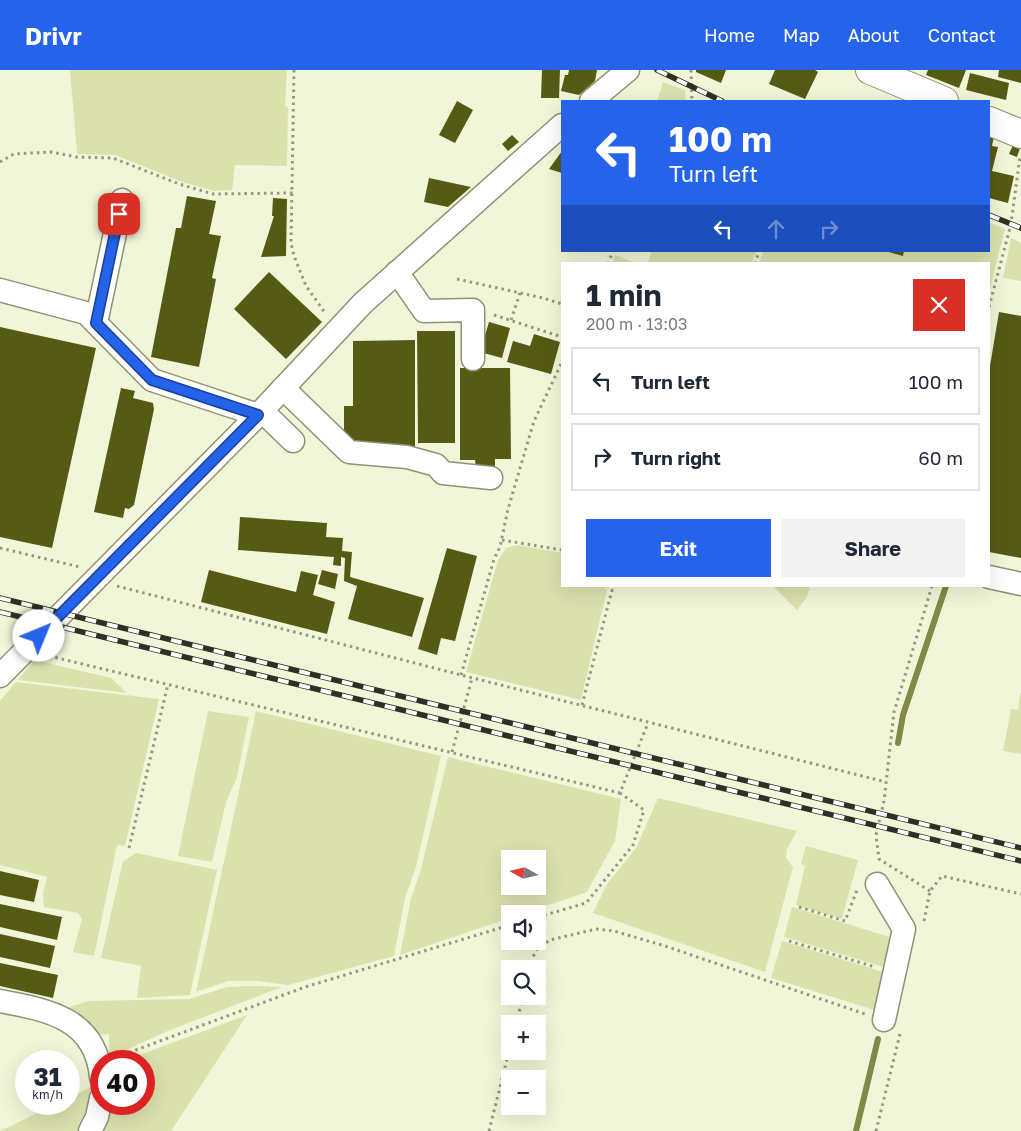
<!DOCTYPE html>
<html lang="en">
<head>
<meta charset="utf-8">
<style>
  body { margin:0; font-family:"Golos Text",sans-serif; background:#f2f2f3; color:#1f2937; height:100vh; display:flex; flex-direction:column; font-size:19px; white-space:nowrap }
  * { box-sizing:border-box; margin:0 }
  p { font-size:16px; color:#747a83 }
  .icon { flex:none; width:28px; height:28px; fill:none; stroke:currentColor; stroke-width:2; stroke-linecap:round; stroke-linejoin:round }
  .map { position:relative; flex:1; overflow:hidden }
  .sheet { position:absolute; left:561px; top:192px; width:429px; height:325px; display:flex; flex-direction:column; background:#fff; border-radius:0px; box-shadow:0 5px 20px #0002 }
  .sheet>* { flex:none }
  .hud { position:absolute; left:561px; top:30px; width:429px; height:152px; border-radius:0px; box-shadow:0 5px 20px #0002; background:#2563eb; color:#fff; overflow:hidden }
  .needle { width:32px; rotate:278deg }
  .tools { position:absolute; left:501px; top:780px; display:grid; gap:10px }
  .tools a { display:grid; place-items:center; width:45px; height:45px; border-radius:0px; background:#fff; box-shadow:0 5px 20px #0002; font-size:25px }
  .speed { position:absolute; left:15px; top:980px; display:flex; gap:10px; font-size:25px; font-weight:700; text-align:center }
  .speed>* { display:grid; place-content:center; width:65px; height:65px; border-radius:50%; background:#fff; box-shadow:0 5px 20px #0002; line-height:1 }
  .speed small { font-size:12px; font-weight:400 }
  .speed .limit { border:8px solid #d22; background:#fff; color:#111 }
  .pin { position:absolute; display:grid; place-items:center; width:42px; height:42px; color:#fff; margin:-21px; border-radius:10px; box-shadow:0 2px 8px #0006 }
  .me { position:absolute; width:55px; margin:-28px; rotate:45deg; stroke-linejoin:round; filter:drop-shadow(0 0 4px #0008) }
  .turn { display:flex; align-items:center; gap:18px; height:105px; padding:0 25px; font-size:22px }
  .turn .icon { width:65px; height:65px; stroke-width:2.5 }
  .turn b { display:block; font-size:35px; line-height:42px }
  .lanes { display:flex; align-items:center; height:48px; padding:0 25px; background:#0003; justify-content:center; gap:25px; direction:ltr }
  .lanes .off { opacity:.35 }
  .round { display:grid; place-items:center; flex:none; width:52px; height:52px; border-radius:0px; background:#f2f2f3 }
  .overview { display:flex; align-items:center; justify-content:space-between; height:85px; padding:0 25px }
  h1 { font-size:30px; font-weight:700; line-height:38px }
  .primary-button { display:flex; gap:10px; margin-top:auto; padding:10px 25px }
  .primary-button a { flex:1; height:58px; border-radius:0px; background:#2563eb; color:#fff; font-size:20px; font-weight:700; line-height:58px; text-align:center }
  .primary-button a+a { background:#f2f2f3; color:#1f2937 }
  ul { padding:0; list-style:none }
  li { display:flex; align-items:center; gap:15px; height:68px; margin:0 10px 8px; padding:0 15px; border:2px solid #e0e1e3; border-radius:0px }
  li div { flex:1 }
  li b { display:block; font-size:19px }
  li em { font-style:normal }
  header { display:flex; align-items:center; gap:30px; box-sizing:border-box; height:70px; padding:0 25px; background:#2563eb; color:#fff }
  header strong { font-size:24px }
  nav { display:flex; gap:28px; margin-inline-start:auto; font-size:18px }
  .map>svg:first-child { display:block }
  .green { fill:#dbe1ad; fill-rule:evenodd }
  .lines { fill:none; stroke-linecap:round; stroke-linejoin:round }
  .stream { stroke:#828948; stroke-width:6 }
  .building { fill:#555a15 }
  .minor-casing { stroke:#8e9276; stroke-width:25 }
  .highway-casing { stroke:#8e9276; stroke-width:30 }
  .path { stroke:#949781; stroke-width:3; stroke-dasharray:2.5 4; stroke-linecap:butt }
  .minor { stroke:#fff; stroke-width:22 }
  .highway { stroke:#fff; stroke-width:28 }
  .rail-casing { stroke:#2e3024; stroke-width:5.5 }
  .rail { stroke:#fff; stroke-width:4; stroke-dasharray:11; stroke-linecap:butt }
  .route-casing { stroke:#184099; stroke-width:12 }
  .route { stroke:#2563eb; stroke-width:9 }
</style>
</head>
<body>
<header>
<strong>Drivr</strong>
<nav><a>Home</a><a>Map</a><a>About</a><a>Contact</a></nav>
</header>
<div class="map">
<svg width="1021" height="1061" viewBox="0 0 1021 1061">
  <rect width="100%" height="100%" fill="#f2f6d8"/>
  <!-- green -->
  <g class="green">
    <polygon points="70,0 287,0 285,36 288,37 287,96 235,95 232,120 214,121 182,112 115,85 77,84"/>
    <polygon points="663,12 685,20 686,31 657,31"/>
    <polygon points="989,152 1005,159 989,222 989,194 759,194 763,181 989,181"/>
    <polygon points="1011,168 1021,173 1021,211 1003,208"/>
    <polygon points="652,181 757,181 751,194 647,194"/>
    <polygon points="615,185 639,194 612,194"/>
    <polygon points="518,475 562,483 562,516 603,516 607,520 581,630 466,602 498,490 506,478"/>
    <polygon points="773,516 810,516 807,527 797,540"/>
    <polygon points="34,590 111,608 127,623 18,610"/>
    <polygon points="16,612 159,629 125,776 117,775 94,886 73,882 82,849 78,843 44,837 43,824 47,807 0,795 0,631"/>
    <polygon points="1020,623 1021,623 1021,684 1003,681 1011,639 1018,640"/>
    <polygon points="208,641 249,647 237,707 226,732 212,792 178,786"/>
    <polygon points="256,641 441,686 416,797 405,828 394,886 288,915 258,911 228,911 196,922"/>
    <path d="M 448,687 L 621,729 L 615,771 L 587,822 L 522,844 L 510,844 L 510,848 L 400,885 L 411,828 L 420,803 ZM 510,789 L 538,789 L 538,816 L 510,816 Z"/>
    <polygon points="658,728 797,761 787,779 786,788 793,797 765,902 593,843 607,814 636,778"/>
    <polygon points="806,776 858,790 842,849 796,835 805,796 801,794"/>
    <polygon points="136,783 217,800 190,925 137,928 141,896 101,888 123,791"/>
    <polygon points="792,837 893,868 887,898 784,867"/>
    <polygon points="782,871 890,904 881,942 771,908"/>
    <path d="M 252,916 L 282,917 L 170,960 L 113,986 L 109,983 L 109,964 L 98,965 C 88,952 81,944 65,938 L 89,931 L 189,929 L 227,917 Z"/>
    <polygon points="247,945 171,1061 101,1061 112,1042 113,1034 144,1034 144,991 123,991"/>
    <polygon points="91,1017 86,1045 78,1061 0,1061 56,1034 69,1034 69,1028"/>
  </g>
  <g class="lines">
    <!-- stream -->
    <g class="stream">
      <polyline points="898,673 903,645 946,516"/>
      <polyline points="856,1061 878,969"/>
    </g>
  </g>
  <!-- building -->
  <g class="building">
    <polygon points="542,0 560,0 559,28 541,28"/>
    <polygon points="569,0 597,0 595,11 579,25 561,21 565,5 568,5"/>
    <polygon points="696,0 726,0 721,13 696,2"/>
    <polygon points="775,0 815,0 818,2 805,29 769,14"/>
    <polygon points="928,0 966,0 959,18 926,5"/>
    <polygon points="999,0 1021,0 1021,13 998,7"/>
    <polygon points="970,3 1009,13 1006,30 966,20"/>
    <polygon points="457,31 473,40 455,73 439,65"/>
    <polygon points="512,65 519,72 508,81 502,74"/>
    <polygon points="989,65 994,66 992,76 998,77 992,101 1014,106 1008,133 989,128"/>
    <polygon points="1013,75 1020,78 1017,87 1009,84"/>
    <polygon points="562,81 562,103 549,99"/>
    <polygon points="429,108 471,117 448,137 424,132"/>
    <polygon points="187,126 216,131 209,164 221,166 212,208 216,209 199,297 151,287 176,158 181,158"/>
    <polygon points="273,128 287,129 286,186 261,187 274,146 272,146"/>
    <polygon points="885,181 904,181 903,186"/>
    <polygon points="269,202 322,252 286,289 234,239"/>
    <polygon points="999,242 1021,246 1021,488 989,482 989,302"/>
    <polygon points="489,252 510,258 502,288 480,282"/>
    <polygon points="0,257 96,278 52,478 0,467"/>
    <polygon points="417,261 455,261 455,373 418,373"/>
    <polygon points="534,264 560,272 551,304 507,292 513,271 530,276"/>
    <polygon points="415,270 415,380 344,373 344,336 353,336 353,271"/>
    <polygon points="460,298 510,298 511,389 495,389 495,398 476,398 475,390 460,390"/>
    <polygon points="121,318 135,321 133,328 153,333 154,339 134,435 129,439 125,438 123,448 94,442"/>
    <polygon points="240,447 327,453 326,467 343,468 342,481 352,482 350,507 424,528 412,567 348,549 357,516 344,511 345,488 341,487 341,496 333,495 334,487 238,480"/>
    <polygon points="447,478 477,486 455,571 441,568 437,585 418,579"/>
    <polygon points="209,500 296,522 301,501 318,505 313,525 335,532 327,564 201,532"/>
    <polygon points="322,500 338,504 335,519 318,514"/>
    <polygon points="0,801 39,810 34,832 0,825"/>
    <polygon points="0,834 62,847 57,870 0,857"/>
    <polygon points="0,864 55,876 50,898 0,887"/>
    <polygon points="0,893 58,905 53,928 0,916"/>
  </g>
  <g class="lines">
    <defs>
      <g id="minor">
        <polyline points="591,31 628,0"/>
        <polyline points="397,202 424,241 473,240 473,289"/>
        <polyline points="0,220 86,243 152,310 258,345"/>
        <polyline points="96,253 122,130"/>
        <polyline points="283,318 349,382 407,387 436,395 443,403 491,408"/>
        <polyline points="262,341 293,371"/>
        <polyline points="989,507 1021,514"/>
        <polyline points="0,606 258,345 363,233 562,55"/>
        <polyline points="877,814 904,859 884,950"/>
        <path d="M 0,931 C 49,940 96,949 101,1007"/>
        <polyline points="90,1061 97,1047 101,1028"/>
      </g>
      <g id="highway">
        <polyline points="870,0 944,31"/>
        <polyline points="989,51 1021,64"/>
      </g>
    </defs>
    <!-- minor casing -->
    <use href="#minor" class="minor-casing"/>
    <!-- highway casing -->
    <use href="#highway" class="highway-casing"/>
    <!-- path -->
    <g class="path">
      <polyline points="294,0 291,173 294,186 306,216 326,244"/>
      <polyline points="691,0 692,31"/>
      <polyline points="0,92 14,84 51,82 76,87 113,88 179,114 213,124 293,123"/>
      <polyline points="608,194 613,181"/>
      <polyline points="755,194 759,181"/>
      <polyline points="457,209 543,228 562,234"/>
      <polyline points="989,237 1011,154 1020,86"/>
      <polyline points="494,245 562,267"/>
      <polyline points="511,250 520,223"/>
      <polyline points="502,470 562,480"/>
      <polyline points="0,478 80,497"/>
      <polyline points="117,516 461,605 886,712"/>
      <polyline points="49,586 620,723"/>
      <polyline points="461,605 494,489 500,477 508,439 534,351 562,292"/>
      <polyline points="582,635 612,520 608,516"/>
      <polyline points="452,682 472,608"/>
      <polyline points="129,778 168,614"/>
      <polyline points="930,821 879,789 876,765 884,731 894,642 932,516"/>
      <polyline points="799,837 845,851 857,820"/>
      <polyline points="538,847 586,833 633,775 644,740 620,723 648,653"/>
      <polyline points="924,851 930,821 942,806 1021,824"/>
      <polyline points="789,871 875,897"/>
      <polyline points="530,899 533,887 537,879 550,870 596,859 614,861 665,876 865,944"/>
      <polyline points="516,954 523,926"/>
      <polyline points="117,987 305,917 510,855"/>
      <polyline points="489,1061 510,977"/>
      <polyline points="876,1061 900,964"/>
    </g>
    <!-- minor -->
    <use href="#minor" class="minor"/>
    <!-- highway -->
    <use href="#highway" class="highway"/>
    <defs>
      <g id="rail">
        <polyline points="657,0 722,31"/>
        <polyline points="989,145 1021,158"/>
        <polyline points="0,528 1021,778"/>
        <polyline points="0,542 1021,791"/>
      </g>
    </defs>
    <!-- rail casing -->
    <use href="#rail" class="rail-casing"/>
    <!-- rail -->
    <use href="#rail" class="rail"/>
  </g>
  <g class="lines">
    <defs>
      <polyline id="route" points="39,566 258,345 152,310 96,253 119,144"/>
    </defs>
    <!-- route casing -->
    <use href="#route" class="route-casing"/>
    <!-- route -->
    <use href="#route" class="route"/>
  </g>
</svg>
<div class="tools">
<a><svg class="needle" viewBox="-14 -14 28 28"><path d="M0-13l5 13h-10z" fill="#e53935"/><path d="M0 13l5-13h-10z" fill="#747a83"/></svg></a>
<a><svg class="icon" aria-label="sound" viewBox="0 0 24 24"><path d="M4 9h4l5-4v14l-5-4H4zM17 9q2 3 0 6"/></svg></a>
<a><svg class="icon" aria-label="search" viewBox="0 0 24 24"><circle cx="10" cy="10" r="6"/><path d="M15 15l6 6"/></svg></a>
<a>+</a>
<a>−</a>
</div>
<div class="speed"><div>31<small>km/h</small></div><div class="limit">40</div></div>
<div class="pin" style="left:119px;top:144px;background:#d93025"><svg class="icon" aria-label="arrive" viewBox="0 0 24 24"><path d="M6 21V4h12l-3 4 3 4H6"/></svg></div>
<svg class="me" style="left:39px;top:566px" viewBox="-20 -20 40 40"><circle r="19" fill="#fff"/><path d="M0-13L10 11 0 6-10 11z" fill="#2563eb"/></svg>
<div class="hud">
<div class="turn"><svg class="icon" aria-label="left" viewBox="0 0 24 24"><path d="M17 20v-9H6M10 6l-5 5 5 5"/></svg><div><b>100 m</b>Turn left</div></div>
<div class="lanes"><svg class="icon" aria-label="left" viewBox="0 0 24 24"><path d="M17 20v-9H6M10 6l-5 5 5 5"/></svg><svg class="icon off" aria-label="ahead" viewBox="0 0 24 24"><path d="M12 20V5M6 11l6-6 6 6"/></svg><svg class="icon off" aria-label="right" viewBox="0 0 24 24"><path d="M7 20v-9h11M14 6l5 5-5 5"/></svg></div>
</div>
<section class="sheet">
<div class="overview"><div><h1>1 min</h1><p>200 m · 13:03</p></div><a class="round" style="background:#d93025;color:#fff"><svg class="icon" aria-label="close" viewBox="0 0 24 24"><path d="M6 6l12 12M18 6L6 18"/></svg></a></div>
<ul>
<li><svg class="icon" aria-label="left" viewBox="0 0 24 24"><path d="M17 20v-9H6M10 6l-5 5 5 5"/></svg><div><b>Turn left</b></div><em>100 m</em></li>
<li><svg class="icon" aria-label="right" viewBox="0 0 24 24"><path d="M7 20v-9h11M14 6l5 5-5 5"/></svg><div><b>Turn right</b></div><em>60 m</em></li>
</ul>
<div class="primary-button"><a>Exit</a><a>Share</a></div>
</section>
</div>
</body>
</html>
